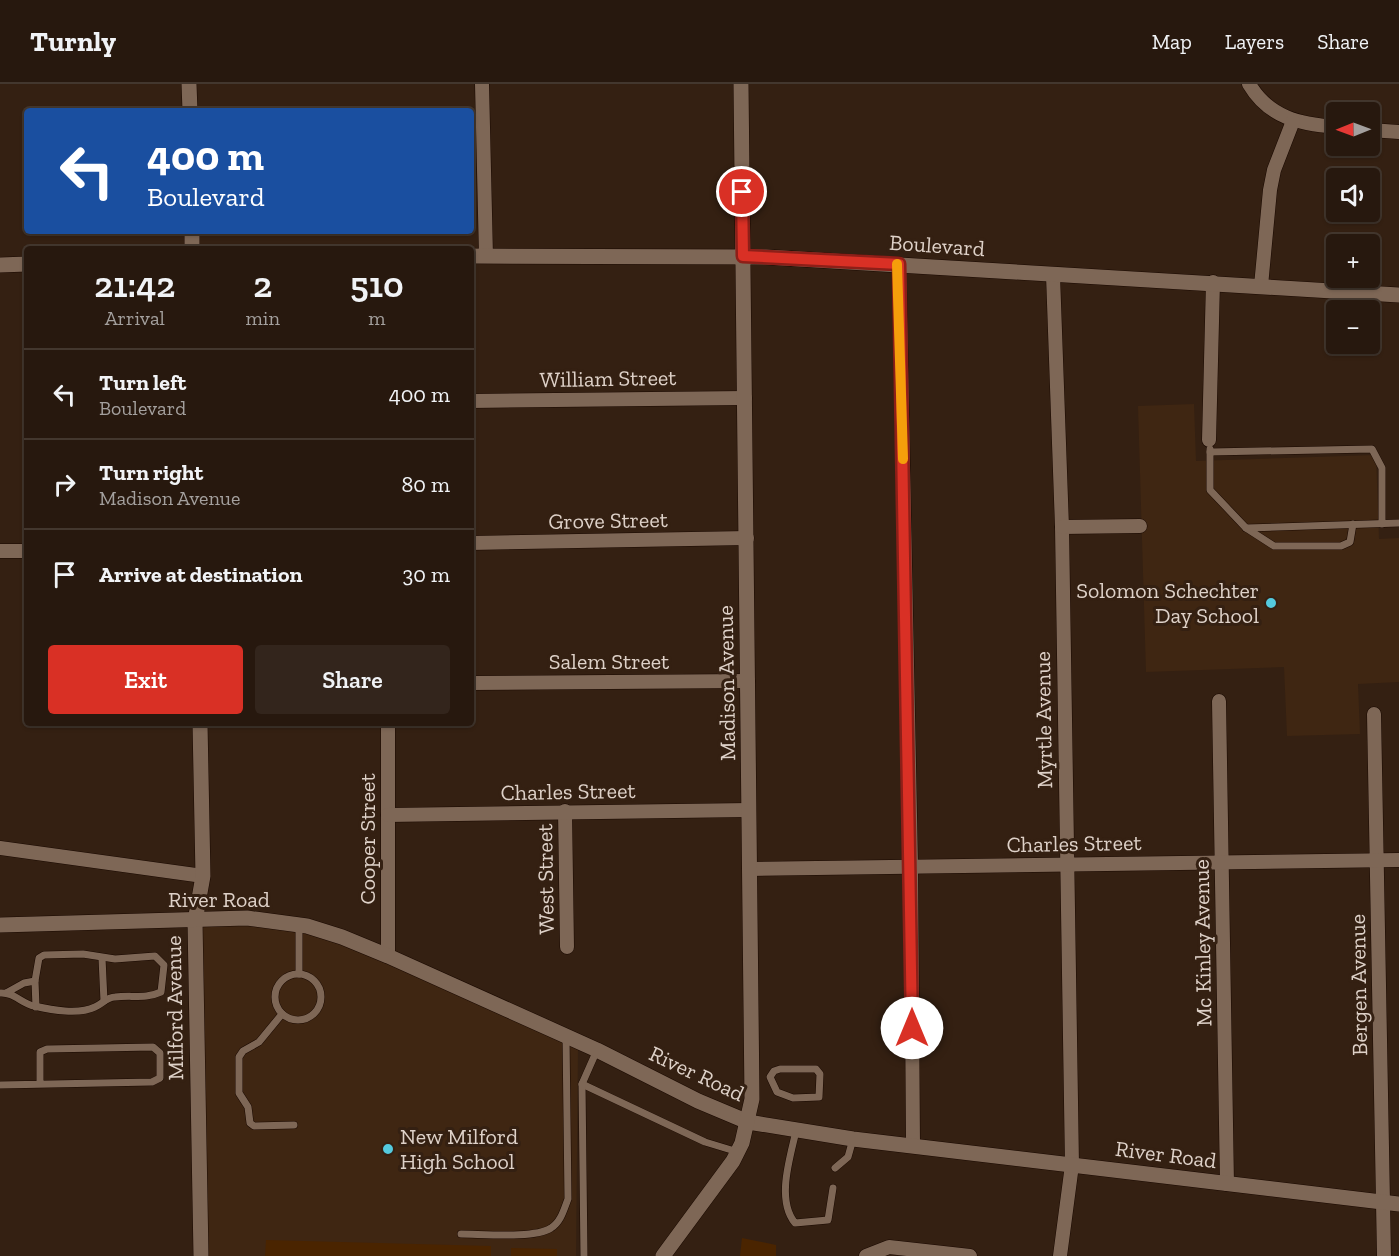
<!DOCTYPE html>
<html lang="en">
<head>
<meta charset="utf-8">
<style>
  body { margin:0; font-family:"Zilla Slab",serif; background:#33251c; color:#f1f3f6; height:100vh; display:flex; flex-direction:column; font-size:22px; white-space:nowrap }
  * { box-sizing:border-box; margin:0 }
  p { font-size:20px; color:#a4a09e }
  .icon { flex:none; width:33px; height:33px; fill:none; stroke:currentColor; stroke-width:2; stroke-linecap:round; stroke-linejoin:round }
  .map { position:relative; flex:1; overflow:hidden }
  .side { position:absolute; left:24px; top:162px; width:450px; height:480px; display:flex; flex-direction:column; background:#27180e; border-radius:6px; box-shadow:0 2px 4px #0004,0 0 0 2px #43372e }
  .side>* { flex:none }
  .guide { position:absolute; left:24px; top:24px; width:450px; height:126px; border-radius:6px; box-shadow:0 2px 4px #0004,0 0 0 2px #43372e; background:#1a4fa0; color:#fff; overflow:hidden }
  .needle { width:39px; rotate:269deg }
  .buttons { position:absolute; left:1326px; top:18px; display:grid; gap:12px }
  .buttons a { display:grid; place-items:center; width:54px; height:54px; border-radius:6px; background:#27180e; box-shadow:0 2px 4px #0004,0 0 0 2px #43372e; font-size:30px }
  .pin { position:absolute; display:grid; place-items:center; width:51px; height:51px; color:#fff; margin:-26px; border:3px solid #fff; border-radius:50%; box-shadow:0 2px 6px #0007 }
  .me { position:absolute; width:66px; margin:-33px; rotate:0deg; stroke-linejoin:round; filter:drop-shadow(0 0 4px #0008) }
  .turn { display:flex; align-items:center; gap:21px; height:126px; padding:0 24px; font-size:27px }
  .turn .icon { width:78px; height:78px; stroke-width:2.5 }
  .turn b { display:block; font-size:42px; line-height:51px }
  .eta { display:flex; justify-content:space-evenly; align-items:center; height:102px; text-align:center }
  .eta b { font-size:36px; font-weight:600; line-height:42px }
  .button { display:flex; gap:12px; margin-top:auto; padding:12px 24px }
  .button a { flex:1; height:69px; border-radius:6px; background:#d93025; color:#fff; font-size:24px; font-weight:600; line-height:69px; text-align:center }
  .button a+a { background:#33251c; color:#f1f3f6 }
  ul { padding:0; list-style:none }
  li { display:flex; align-items:center; gap:18px; height:90px; padding:0 24px; border-top:2px solid #43372e }
  li div { flex:1 }
  li b { display:block; font-size:22px }
  li em { font-style:normal }
  header { display:flex; align-items:center; gap:36px; box-sizing:border-box; height:84px; padding:0 30px; background:#27180e; border-bottom:2px solid #43372e }
  header strong { font-size:28px }
  nav { display:flex; gap:33px; margin-inline-start:auto; font-size:21px }
  .map>svg:first-child { display:block }
  .built { fill:#3f2612 }
  .green { fill:#4a2400 }
  .lines { fill:none; stroke-linecap:round; stroke-linejoin:round }
  .service-casing { stroke:#1a0900; stroke-width:8 }
  .minor-casing { stroke:#1a0900; stroke-width:15 }
  .tertiary-casing { stroke:#1a0900; stroke-width:16 }
  .secondary-casing { stroke:#1a0900; stroke-width:16 }
  .service { stroke:#7e6756; stroke-width:7 }
  .minor { stroke:#7e6756; stroke-width:14 }
  .tertiary { stroke:#7e6756; stroke-width:15 }
  .secondary { stroke:#7e6756; stroke-width:15 }
  .route-casing { stroke:#8d1f18; stroke-width:15 }
  .route { stroke:#d93025; stroke-width:10 }
  .slow { stroke:#f59e0b; stroke-width:10 }
  .poi-dot { fill:#54cade; stroke:#342012; stroke-width:2 }
  .labels { text-anchor:middle; stroke-width:6; stroke-linejoin:round; paint-order:stroke }
  .street-label { font-size:22px; fill:#ded1c8; stroke:#342012 }
  .poi-label { font-size:22px; fill:#ded1c8; stroke:#342012; text-anchor:end }
</style>
</head>
<body>
<header>
<strong>Turnly</strong>
<nav><a>Map</a><a>Layers</a><a>Share</a></nav>
</header>
<div class="map">
<svg width="1399" height="1172" viewBox="0 0 1399 1172">
  <rect width="100%" height="100%" fill="#342012"/>
  <!-- built -->
  <g class="built">
    <polygon points="1194,320 1196,377 1376,371 1379,455 1399,454 1399,598 1358,600 1360,650 1287,652 1284,583 1146,588 1138,322"/>
    <polygon points="195,837 307,842 578,958 576,1172 201,1172"/>
  </g>
  <!-- green -->
  <g class="green">
    <polygon points="742,1154 776,1161 776,1172 740,1172"/>
    <polygon points="266,1156 491,1162 491,1172 265,1172"/>
    <polygon points="511,1164 557,1165 557,1172 511,1172"/>
  </g>
  <g class="lines">
    <defs>
      <g id="service">
        <polyline points="1210,365 1210,406 1246,444 1274,462 1341,462 1350,458 1353,440"/>
        <polyline points="1210,368 1372,365 1382,384 1382,440"/>
        <polyline points="1246,444 1399,439"/>
        <polyline points="102,874 104,917"/>
        <circle cx="298" cy="913" r="23"/>
        <polyline points="299,890 299,841"/>
        <polyline points="35,897 36,923"/>
        <path d="M 0,909 C 14,908 22,920 34,922 C 52,926 78,931 95,923 C 102,920 107,913 115,913 C 131,911 146,915 161,908 L 164,881 L 155,872 L 115,875 L 83,870 L 44,871 L 39,874 L 35,897 L 24,899 L 6,909"/>
        <polyline points="282,930 259,958 243,967 239,973 239,1009 248,1023 250,1039 254,1042 294,1041"/>
        <polygon points="780,985 816,985 820,990 819,1013 793,1014 777,1008 770,993 774,987"/>
        <polyline points="582,1000 705,1058 738,1068"/>
        <polyline points="0,1001 152,998 160,994 160,969 153,963 47,965 40,968 40,1000"/>
        <path d="M 796,1047 C 790,1074 776,1116 795,1139 L 828,1136 L 833,1104"/>
        <polyline points="835,1084 848,1073 853,1055"/>
        <path d="M 461,1150 C 482,1150 535,1155 551,1144 C 561,1138 564,1125 568,1115 L 566,952"/>
        <polyline points="584,1172 582,1000 597,966"/>
      </g>
      <g id="minor">
        <polyline points="482,0 486,172"/>
        <path d="M 1249,0 C 1269,34 1300,40 1336,43"/>
        <polyline points="1370,46 1399,48"/>
        <polyline points="899,180 911,781 913,1060"/>
        <polyline points="1053,191 1062,443 1072,1081 1060,1172"/>
        <polyline points="1261,202 1270,106 1274,86 1293,37"/>
        <polyline points="471,317 745,314"/>
        <polyline points="1209,356 1213,198"/>
        <polyline points="1062,443 1140,442"/>
        <polyline points="471,459 747,454"/>
        <polyline points="0,467 27,467"/>
        <polyline points="471,599 748,597"/>
        <polyline points="1219,617 1227,1100"/>
        <polyline points="1374,630 1384,1172"/>
        <polyline points="388,639 388,872"/>
        <polyline points="565,727 567,863"/>
        <polyline points="388,731 749,726"/>
        <polyline points="0,764 203,792"/>
        <polyline points="750,785 1399,776"/>
        <polyline points="866,1172 889,1163 970,1172"/>
      </g>
      <g id="tertiary">
        <polyline points="189,0 190,27"/>
        <polyline points="192,147 192,165"/>
        <polyline points="471,172 766,173 1399,211"/>
        <polyline points="0,181 27,180"/>
        <polyline points="200,639 203,792 195,837 201,1172"/>
        <polyline points="0,841 247,834 307,842 342,853 388,872 597,966 698,1017 748,1038"/>
      </g>
      <g id="secondary">
        <polyline points="748,1038 853,1055 1399,1120"/>
        <polyline points="663,1172 733,1077 742,1059 752,1015 741,0"/>
      </g>
    </defs>
    <!-- service casing -->
    <use href="#service" class="service-casing"/>
    <!-- minor casing -->
    <use href="#minor" class="minor-casing"/>
    <!-- tertiary casing -->
    <use href="#tertiary" class="tertiary-casing"/>
    <!-- secondary casing -->
    <use href="#secondary" class="secondary-casing"/>
    <!-- service -->
    <use href="#service" class="service"/>
    <!-- minor -->
    <use href="#minor" class="minor"/>
    <!-- tertiary -->
    <use href="#tertiary" class="tertiary"/>
    <!-- secondary -->
    <use href="#secondary" class="secondary"/>
  </g>
  <g class="lines">
    <defs>
      <polyline id="route" points="742,108 743,172 899,180 912,944"/>
    </defs>
    <!-- route casing -->
    <use href="#route" class="route-casing"/>
    <!-- route -->
    <use href="#route" class="route"/>
    <!-- slow -->
    <polyline class="slow" points="897,180 903,375"/>
  </g>
  <!-- markers -->
  <g class="poi-dot">
    <circle cx="1271" cy="519" r="6"/>
    <circle cx="388" cy="1065" r="6"/>
  </g>
  <g class="labels">
    <!-- street labels -->
    <g class="street-label">
      <text transform="translate(937 161) rotate(4)" y="8">Boulevard</text>
      <text transform="translate(608 294) rotate(-1)" y="8">William Street</text>
      <text transform="translate(608 436) rotate(-1)" y="8">Grove Street</text>
      <text x="609" y="585">Salem Street</text>
      <text transform="translate(726 599) rotate(-91)" y="8">Madison Avenue</text>
      <text transform="translate(1043 636) rotate(-91)" y="8">Myrtle Avenue</text>
      <text transform="translate(568 707) rotate(-1)" y="8">Charles Street</text>
      <text transform="translate(367 755) rotate(-90)" y="8">Cooper Street</text>
      <text transform="translate(1074 759) rotate(-1)" y="8">Charles Street</text>
      <text transform="translate(545 795) rotate(-91)" y="8">West Street</text>
      <text x="219" y="823">River Road</text>
      <text transform="translate(1202 859) rotate(-91)" y="8">Mc Kinley Avenue</text>
      <text transform="translate(1358 901) rotate(-91)" y="8">Bergen Avenue</text>
      <text transform="translate(174 924) rotate(-91)" y="8">Milford Avenue</text>
      <text transform="translate(697 989) rotate(25)" y="8">River Road</text>
      <text transform="translate(1166 1070) rotate(7)" y="8">River Road</text>
    </g>
    <!-- poi labels -->
    <g class="poi-label">
      <text x="1259" y="514">Solomon Schechter<tspan x="1259" dy="25">Day School</tspan></text>
      <text x="400" y="1060" text-anchor="start">New Milford<tspan x="400" dy="25">High School</tspan></text>
    </g>
  </g>
</svg>
<div class="buttons">
<a><svg class="needle" viewBox="-14 -14 28 28"><path d="M0-13l5 13h-10z" fill="#e53935"/><path d="M0 13l5-13h-10z" fill="#a4a09e"/></svg></a>
<a><svg class="icon" aria-label="sound" viewBox="0 0 24 24"><path d="M4 9h4l5-4v14l-5-4H4zM17 9q2 3 0 6"/></svg></a>
<a>+</a>
<a>−</a>
</div>
<div class="pin" style="left:742px;top:108px;background:#d93025"><svg class="icon" aria-label="arrive" viewBox="0 0 24 24"><path d="M6 21V4h12l-3 4 3 4H6"/></svg></div>
<svg class="me" style="left:912px;top:944px" viewBox="-20 -20 40 40"><circle r="19" fill="#fff"/><path d="M0-13L10 11 0 6-10 11z" fill="#d93025"/></svg>
<div class="guide">
<div class="turn"><svg class="icon" aria-label="left" viewBox="0 0 24 24"><path d="M17 20v-9H6M10 6l-5 5 5 5"/></svg><div><b>400 m</b>Boulevard</div></div>
</div>
<section class="side">
<div class="eta">
<div><b>21:42</b><p>Arrival</p></div>
<div><b>2</b><p>min</p></div>
<div><b>510</b><p>m</p></div>
</div>
<ul>
<li><svg class="icon" aria-label="left" viewBox="0 0 24 24"><path d="M17 20v-9H6M10 6l-5 5 5 5"/></svg><div><b>Turn left</b><p>Boulevard</p></div><em>400 m</em></li>
<li><svg class="icon" aria-label="right" viewBox="0 0 24 24"><path d="M7 20v-9h11M14 6l5 5-5 5"/></svg><div><b>Turn right</b><p>Madison Avenue</p></div><em>80 m</em></li>
<li><svg class="icon" aria-label="arrive" viewBox="0 0 24 24"><path d="M6 21V4h12l-3 4 3 4H6"/></svg><div><b>Arrive at destination</b></div><em>30 m</em></li>
</ul>
<div class="button"><a>Exit</a><a>Share</a></div>
</section>
</div>
</body>
</html>
